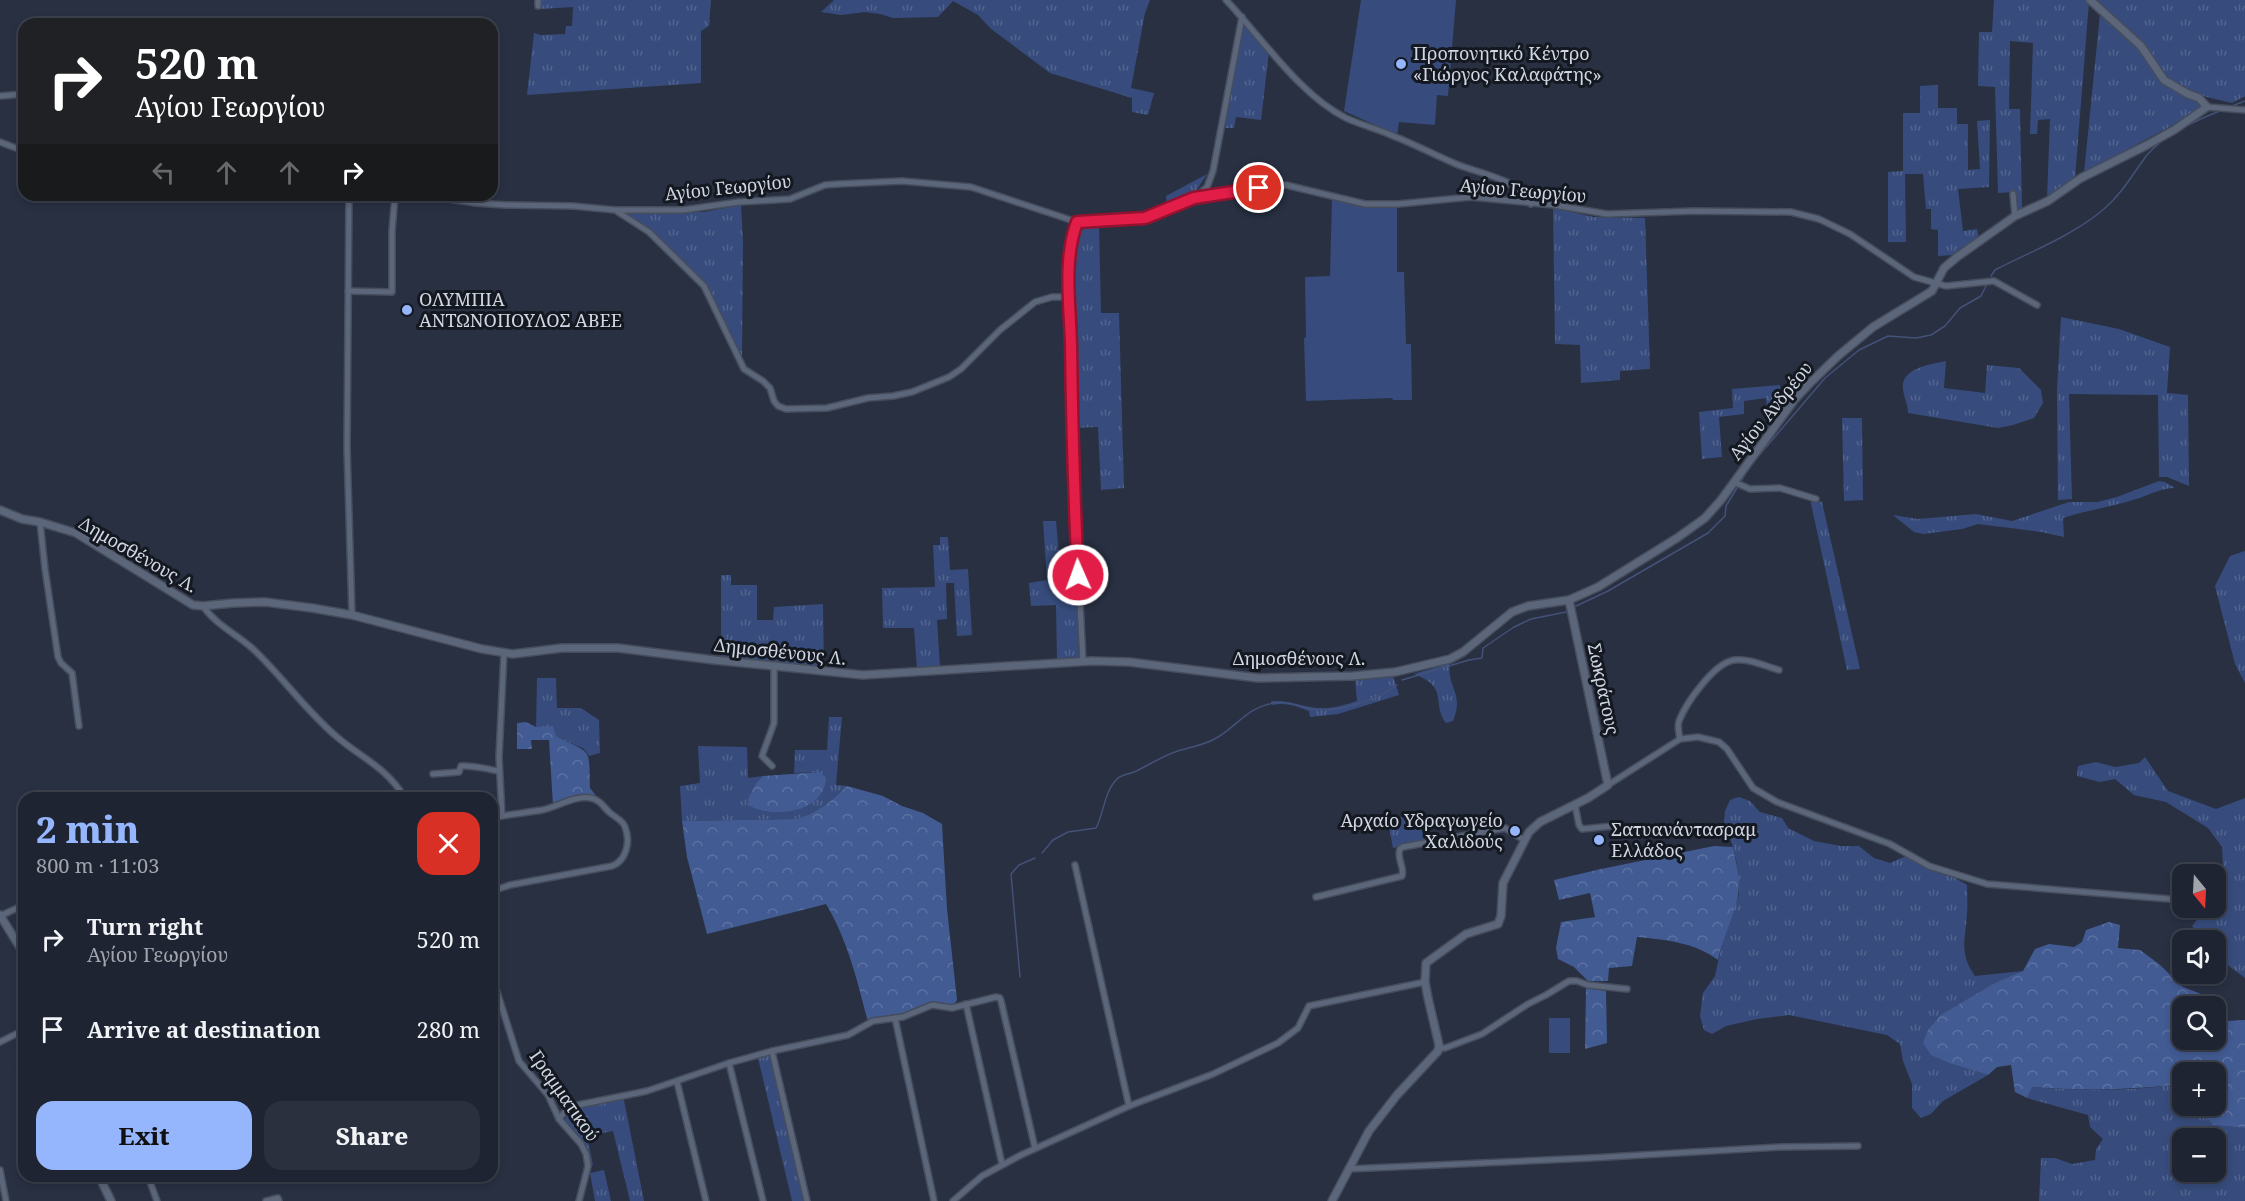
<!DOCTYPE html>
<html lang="en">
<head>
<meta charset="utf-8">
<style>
  body { margin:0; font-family:"Noto Serif",serif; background:#2b303e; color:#f1f3f6; height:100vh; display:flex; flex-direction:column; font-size:22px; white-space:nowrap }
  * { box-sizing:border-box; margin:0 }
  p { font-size:20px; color:#a1a4ac }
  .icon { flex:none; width:33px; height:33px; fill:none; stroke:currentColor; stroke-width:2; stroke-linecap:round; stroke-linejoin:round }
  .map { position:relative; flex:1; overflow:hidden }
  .panel { position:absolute; left:18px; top:792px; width:480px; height:390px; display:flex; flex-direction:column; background:#1e2432; border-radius:18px; box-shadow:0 3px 9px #0003,0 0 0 2px #3c414d }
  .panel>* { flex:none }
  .top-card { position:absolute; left:18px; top:18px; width:480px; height:183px; border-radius:18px; box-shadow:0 3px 9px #0003,0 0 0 2px #3c414d; background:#202124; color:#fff; overflow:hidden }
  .needle { width:39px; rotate:162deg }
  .controls { position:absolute; left:2172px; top:864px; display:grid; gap:12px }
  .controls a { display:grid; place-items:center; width:54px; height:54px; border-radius:12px; background:#1e2432; box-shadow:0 3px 9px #0003,0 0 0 2px #3c414d; font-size:30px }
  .pin { position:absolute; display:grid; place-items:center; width:51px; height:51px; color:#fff; margin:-26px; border:3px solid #fff; border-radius:50%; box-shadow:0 2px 6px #0007 }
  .me { position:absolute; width:66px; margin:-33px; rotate:358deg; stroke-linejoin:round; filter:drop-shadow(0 0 4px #0008) }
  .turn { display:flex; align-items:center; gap:21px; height:126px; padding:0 18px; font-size:27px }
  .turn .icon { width:78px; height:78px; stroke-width:2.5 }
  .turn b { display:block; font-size:42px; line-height:51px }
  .lanes { display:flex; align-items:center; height:57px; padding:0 18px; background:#0003; justify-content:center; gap:30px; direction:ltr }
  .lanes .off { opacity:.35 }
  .round { display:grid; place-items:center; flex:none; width:63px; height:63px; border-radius:18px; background:#2b303e }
  .overview { display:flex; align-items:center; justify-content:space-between; height:102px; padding:0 18px }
  h1 { font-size:36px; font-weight:800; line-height:45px; color:#95b6fd }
  .primary-button { display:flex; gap:12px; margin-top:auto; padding:12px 18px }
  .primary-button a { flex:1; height:69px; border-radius:18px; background:#95b6fd; color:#111; font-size:24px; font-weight:800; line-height:69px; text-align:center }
  .primary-button a+a { background:#2b303e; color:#f1f3f6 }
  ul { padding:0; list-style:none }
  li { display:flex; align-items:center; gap:18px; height:90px; padding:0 18px }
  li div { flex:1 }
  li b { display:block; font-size:22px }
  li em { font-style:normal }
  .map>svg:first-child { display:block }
  .grass { fill:url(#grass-tufts); fill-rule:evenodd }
  .forest { fill:url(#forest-crowns) }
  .pitch { fill:#374c7c }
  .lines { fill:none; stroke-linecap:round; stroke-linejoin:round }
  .stream { stroke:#445178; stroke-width:1.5 }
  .street-casing { stroke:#464d5c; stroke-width:8 }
  .secondary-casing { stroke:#464d5c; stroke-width:10 }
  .street { stroke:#5c667a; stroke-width:5 }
  .secondary { stroke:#5c667a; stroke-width:7 }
  .route-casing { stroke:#92132f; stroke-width:15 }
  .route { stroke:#e11d48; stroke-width:10 }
  .poi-dot { fill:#95b6fd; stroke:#141820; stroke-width:2 }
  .labels { text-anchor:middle; stroke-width:6; stroke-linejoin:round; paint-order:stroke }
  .poi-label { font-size:18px; fill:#d1d7e2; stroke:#141820; text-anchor:start }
  .street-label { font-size:18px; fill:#d1d7e2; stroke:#141820 }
</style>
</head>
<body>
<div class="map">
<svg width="2245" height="1201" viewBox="0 0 2245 1201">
  <defs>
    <pattern id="grass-tufts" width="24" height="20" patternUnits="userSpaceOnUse" patternTransform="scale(1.5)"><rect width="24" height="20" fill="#374c7c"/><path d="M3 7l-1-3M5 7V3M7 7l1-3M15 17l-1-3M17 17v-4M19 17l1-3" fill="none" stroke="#53658e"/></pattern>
    <pattern id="forest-crowns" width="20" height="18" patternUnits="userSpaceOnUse" patternTransform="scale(1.5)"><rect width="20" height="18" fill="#425b93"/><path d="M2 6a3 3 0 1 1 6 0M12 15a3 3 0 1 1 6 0" fill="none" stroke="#5c72a2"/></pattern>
  </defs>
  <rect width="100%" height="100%" fill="#283042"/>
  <!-- grass -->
  <g class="grass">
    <polygon points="541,0 711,0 709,26 701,31 701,83 527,95 534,33 541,35 565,34 566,26 572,26 573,7 541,9"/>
    <polygon points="834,0 1150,0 1145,13 1131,88 1154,93 1148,115 1132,112 1132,98 1050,73 990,28 978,15 953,1 938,17 893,18 880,14 865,12 841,15 821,12"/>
    <polygon points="1994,0 2087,0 2089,2 2075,178 2047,198 2050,119 2038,120 2037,134 2030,134 2033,43 2010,41 2009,109 2020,109 2022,208 2016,211 2014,192 1998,193 1995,87 1978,86 1979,32 1992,32"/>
    <polygon points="2095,0 2245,0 2245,96 2232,103 2190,93 2166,78 2153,62"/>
    <polygon points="2100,14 2138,47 2159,79 2200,102 2201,107 2171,126 2084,173"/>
    <polygon points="1243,21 1269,52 1261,120 1236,117 1234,128 1225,128"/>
    <polygon points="1938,85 1938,108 1957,108 1957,124 1968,124 1968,170 1980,169 1977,121 1990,120 1989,187 1958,189 1963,231 1977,229 1979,238 1954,255 1938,256 1938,230 1931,229 1931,209 1926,209 1923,174 1905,174 1906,242 1888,242 1888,172 1903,171 1903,113 1920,113 1920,86"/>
    <polygon points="1207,174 1196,191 1167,207 1166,196"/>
    <polygon points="741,205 743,242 742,360 720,311 705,283 651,231 625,212 704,212"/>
    <polygon points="1553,208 1594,217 1645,218 1650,369 1620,371 1620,380 1581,383 1580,345 1555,344"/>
    <polygon points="1099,226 1101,313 1119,313 1124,488 1101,490 1098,427 1073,428 1073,246 1077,232 1086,228"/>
    <polygon points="2061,317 2119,329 2170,347 2167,393 2188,395 2189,486 2167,477 2159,477 2158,395 2069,394 2072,499 2058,500 2057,390"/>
    <path d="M 1946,361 L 1944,388 L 1985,393 L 1987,365 L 2019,368 L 2041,390 L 2043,403 L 2034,418 L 2013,425 L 1998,428 L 1908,413 C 1908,404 1904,398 1903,389 C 1900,368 1932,364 1946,361 Z"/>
    <polygon points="1780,385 1782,413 1769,431 1766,398 1744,401 1744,414 1719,417 1722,457 1702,459 1699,412 1733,408 1732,389"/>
    <polygon points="1842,418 1862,418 1863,500 1844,501"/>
    <path d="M 2159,481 L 2165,482 L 2175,488 C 2160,488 2150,495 2136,499 C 2112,507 2087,510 2063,518 L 2064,537 L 2041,532 L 1978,524 L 1962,529 L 1923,534 L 1914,532 L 1893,515 L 1918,519 L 1976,514 L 2012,521 L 2069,502 L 2097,502 L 2117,497 Z"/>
    <polygon points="1810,499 1822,502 1860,669 1847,670"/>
    <polygon points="1043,521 1056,521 1063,601 1079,601 1082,657 1057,659 1056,605 1031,606 1029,583 1047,580"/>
    <polygon points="940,537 948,537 950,570 968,569 972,635 957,636 954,583 946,583 947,619 937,620 940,667 917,669 914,628 883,628 882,588 935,587 933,545 940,545"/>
    <polygon points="2245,551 2245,683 2235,664 2215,586 2230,556"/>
    <polygon points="721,575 731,575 731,585 757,585 757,620 773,620 774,607 823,604 824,669 721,658"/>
    <path d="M 1450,663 C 1446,687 1465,693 1453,721 L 1446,723 C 1431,702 1450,688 1414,674 Z"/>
    <path d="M 1393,676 L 1399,695 L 1338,714 L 1310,717 L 1309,711 C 1296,706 1286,702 1272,705 L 1271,701 C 1292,700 1301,707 1319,708 C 1332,709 1345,705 1357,701 L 1355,679 Z"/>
    <polygon points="537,678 556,678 557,708 581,708 599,720 600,753 589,756 584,749 536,727"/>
    <path d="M 829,717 L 842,717 L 836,785 L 847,786 C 832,801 816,814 796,819 L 682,821 L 680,786 L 700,783 L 698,746 L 747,747 L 748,778 L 763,776 L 757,782 L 819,772 L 794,773 L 795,750 L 827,750 Z"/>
    <polygon points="2145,757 2168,791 2216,809 2245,798 2245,978 2225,963 2216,952 2216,940 2205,940 2192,926 2207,908 2216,908 2216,897 2224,886 2222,847 2208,828 2166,802 2134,795 2115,779 2100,782 2077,776 2078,766 2096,762 2115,767 2139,763"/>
    <path d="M 1739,797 L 1750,801 L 1760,812 L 1782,818 L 1788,828 L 1814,841 L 1841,846 L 1859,846 L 1874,858 L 1890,863 L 1906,856 L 1929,869 L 1955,878 L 1967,885 C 1967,894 1968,904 1967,913 C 1966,939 1958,952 1975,976 L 2023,971 L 2015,975 L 1952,1064 L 1988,1075 L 1943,1101 L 1931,1114 L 1921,1118 L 1912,1108 L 1912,1084 L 1903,1061 L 1900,1044 L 1887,1035 L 1789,1015 L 1757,1019 L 1726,1026 L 1712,1034 L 1704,1030 L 1700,1016 L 1703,993 L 1715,976 L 1724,935 L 1739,894 L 1737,864 L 1733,847 L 1724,821 L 1725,811 L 1730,800 Z"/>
    <polygon points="1415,813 1419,826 1423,828 1426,843 1393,848 1388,821"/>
    <polygon points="771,1054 805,1201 792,1201 758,1058"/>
    <path d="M 2173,1085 L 2182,1095 L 2182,1106 L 2194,1106 L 2213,1125 L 2245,1128 L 2245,1201 L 2039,1201 L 2041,1158 L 2055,1158 L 2072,1164 L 2095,1160 L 2096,1149 L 2103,1139 L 2090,1127 L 2088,1115 L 2027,1098 L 2031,1087 C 2079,1091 2125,1091 2173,1085 ZM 2182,1138 L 2216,1138 L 2216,1172 L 2182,1172 Z"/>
    <path d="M 623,1095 L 644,1201 L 630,1201 L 613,1131 L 587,1136 L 593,1165 L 591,1165 C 588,1146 576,1134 564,1120 L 573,1108 Z"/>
    <polygon points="604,1170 611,1201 595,1201 590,1173"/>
  </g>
  <!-- forest -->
  <g class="forest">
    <path d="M 526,722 L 536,727 L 553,726 L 556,736 C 592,755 589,745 590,788 L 597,797 L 589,795 L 553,805 L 549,740 L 531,740 L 532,749 L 517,749 L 517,723 Z"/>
    <path d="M 820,772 L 826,778 C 824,812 776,819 750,806 L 748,799 L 757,782 L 763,776 Z"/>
    <path d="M 847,786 L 883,796 L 902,806 L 923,813 L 942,824 L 947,909 L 957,1000 L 953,1006 L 942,1004 L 894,1017 L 878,1017 L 868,1022 C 857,980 848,941 826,904 L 707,934 L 687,857 L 682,821 L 796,819 C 816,814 832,801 847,786 Z"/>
    <path d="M 1714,846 L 1733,847 C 1736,863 1741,879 1738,895 C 1734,917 1723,936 1718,960 C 1694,942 1666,940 1637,937 L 1632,966 L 1609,968 L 1608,981 L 1588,981 L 1574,967 L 1558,959 L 1556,948 L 1561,922 L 1595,917 L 1590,893 L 1559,900 L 1554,880 L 1601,869 Z"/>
    <path d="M 2109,922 L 2120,925 L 2118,948 L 2140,950 L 2159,964 L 2183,987 L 2209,997 L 2213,1006 L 2182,1006 L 2182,1040 L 2216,1040 L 2216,1011 L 2227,1021 L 2245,1020 L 2245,1128 L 2213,1125 L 2194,1106 L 2216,1106 L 2216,1072 L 2182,1072 L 2182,1095 L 2173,1085 C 2125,1090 2079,1091 2032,1087 L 2027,1098 L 2015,1092 L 2011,1065 L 1997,1067 L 1988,1075 L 1952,1064 L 1931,1055 L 1923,1043 L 1928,1030 L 1941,1015 L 1993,984 L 2023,971 L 2035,949 L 2049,944 L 2074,947 L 2082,942 L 2086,930 Z"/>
    <polygon points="1586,988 1606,991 1607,1043 1585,1049"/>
  </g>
  <!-- pitch -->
  <g class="pitch">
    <polygon points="1361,0 1456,0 1448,96 1437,95 1435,125 1399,122 1397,135 1344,111"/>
    <polygon points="1332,198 1364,206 1397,207 1397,272 1404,272 1406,344 1411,344 1412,400 1393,400 1392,398 1306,401 1304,338 1306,337 1305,277 1330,276"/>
    <rect x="1549" y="1018" width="21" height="35"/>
  </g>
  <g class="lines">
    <!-- stream -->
    <g class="stream">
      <polyline points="2232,106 2245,101"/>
      <path d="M 1991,276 L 1995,270 C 2032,251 2072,236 2104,209 C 2124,191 2132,175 2147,155 C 2165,134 2197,120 2222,110"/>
      <polyline points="1741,481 1750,466 1825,378 1859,350 1888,336 1916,338 1931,335 1945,326 1960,308 1981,296 1987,284"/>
      <polyline points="1574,607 1608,591 1708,533 1725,516 1726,506 1737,488"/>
      <polyline points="1402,680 1469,660 1482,658 1483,648 1514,627 1531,619 1566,612"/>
      <path d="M 1042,853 L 1053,840 L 1068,832 L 1096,828 C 1104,813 1104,792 1117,779 C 1120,775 1129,774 1134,772 C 1147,766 1161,757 1175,752 C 1189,747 1204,746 1218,737 C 1238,725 1249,706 1275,703 C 1289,701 1298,706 1311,709 C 1334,714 1378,700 1397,685"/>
      <polyline points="1020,977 1011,874 1019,865 1035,858"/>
    </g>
    <defs>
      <g id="street">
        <path d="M 1226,0 C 1262,38 1300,95 1346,118 C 1361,125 1378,129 1393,136 C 1414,144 1435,155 1456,164 C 1480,174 1517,178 1531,204"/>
        <polyline points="538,6 538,0"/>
        <polyline points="0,96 24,94"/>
        <polyline points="2207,107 2245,110"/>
        <polyline points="0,142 24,151"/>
        <polyline points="2013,194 2015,216"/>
        <polyline points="349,195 347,448 352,615"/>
        <polyline points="423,195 475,203 505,205 573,206 615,210 683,210 739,202 790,199 825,185 838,184 902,181 971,187 1080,223 1145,218 1194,198 1286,185 1365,204 1398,204 1471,197 1554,205 1607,214 1695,211 1791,212 1819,219 1850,234 1914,277 1946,286 1994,281 2037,305"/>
        <polyline points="1196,197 1207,187 1213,171 1242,17"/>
        <polyline points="618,212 649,232 704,286 744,369 763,381 770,388 774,401 778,406 786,409 827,408 868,398 893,396 912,392 949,377 961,369 1000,330 1035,302 1052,297 1070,297"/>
        <polyline points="1077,222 1070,246 1071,422 1083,662"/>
        <polyline points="348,291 392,292 392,231 395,195"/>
        <polyline points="1734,482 1750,489 1780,488 1816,499"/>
        <polyline points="40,522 45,569 58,657 61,663 72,673 79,726"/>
        <path d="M 203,606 C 215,624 236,634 252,648 C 282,676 306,711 337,737 C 363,759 386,767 405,798"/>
        <path d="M 1680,739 C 1679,733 1677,727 1679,721 C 1686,703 1714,663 1734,660 C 1748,658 1765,666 1779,670"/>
        <polyline points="772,766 762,756 774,723 774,665"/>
        <path d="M 433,774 L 459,772 L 461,766 C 475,765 485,769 499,771"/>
        <polyline points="1608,785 1680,739 1698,737 1719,742 1727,749 1753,788 1777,802 1890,844 1929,866 1987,884 2182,900"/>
        <polyline points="1575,805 1579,825 1582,829 1613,826 1631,830"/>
        <polyline points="502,816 499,757 504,652"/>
        <path d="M 492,818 C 509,814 525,813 542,810 C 557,807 575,795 591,798 C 600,800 603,806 609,812 C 614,817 623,820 625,827 C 631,842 626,861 612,866 L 510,885 L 492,891"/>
        <polyline points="1075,865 1129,1106"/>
        <path d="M 1316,897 L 1402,876 C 1405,867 1396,858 1400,849 L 1403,847 L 1505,828 L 1524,840"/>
        <polyline points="2216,903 2224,904"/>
        <polyline points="0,916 24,905"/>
        <polyline points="492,976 519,1061 548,1095 559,1119 581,1144 586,1154 588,1166 579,1201"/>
        <polyline points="966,1004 1002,1164"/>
        <polyline points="895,1018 934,1201"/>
        <polyline points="0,1042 24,1030"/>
        <polyline points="1439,1048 1445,1048 1482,1034 1528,1004 1546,995 1569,981 1577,981 1588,985 1627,989"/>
        <polyline points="772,1051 807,1201"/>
        <polyline points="24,1062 20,1064 24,1075"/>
        <polyline points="729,1063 763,1201"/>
        <polyline points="677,1082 706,1201"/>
        <polyline points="559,1119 567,1109 573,1106 647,1091 729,1063 772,1051 848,1035 873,1021 903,1017 932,1005 952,1008 996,997 1000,998 1001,1001 1035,1148"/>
        <polyline points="1348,1169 1590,1158 1781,1147 1858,1146"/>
        <polyline points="0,1170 6,1201"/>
        <polyline points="148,1176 157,1201"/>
        <polyline points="266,1201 278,1198 279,1201"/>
        <polyline points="953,1201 982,1176 1021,1155 1129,1106 1213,1074 1278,1043 1298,1028 1309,1006 1425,982"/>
      </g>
      <g id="secondary">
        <polyline points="0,510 22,519 40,522 76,533 193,605 203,606 233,603 265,602 312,608 352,615 482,649 513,654 562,648 618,648 714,660 863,675 1092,661 1129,662 1258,678 1353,676 1395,672 1450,659 1463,652 1512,612 1528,606 1569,600 1598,587 1677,538 1705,518 1721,500 1795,399 1809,384 1838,356 1873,327 1932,291 1944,268 1957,257 2015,216 2048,201 2081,178 2147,145 2174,130 2207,107 2199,98 2188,94 2164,80 2141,46 2090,0"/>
        <polyline points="0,915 24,954"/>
        <polyline points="99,1176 111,1201"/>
        <polyline points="1332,1201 1369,1131 1397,1095 1438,1051 1439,1045 1428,998 1425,982 1426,963 1466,934 1498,924 1501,916 1503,883 1529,832 1540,822 1588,798 1608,785 1569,600"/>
      </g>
    </defs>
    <!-- street casing -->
    <use href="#street" class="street-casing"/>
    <!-- secondary casing -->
    <use href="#secondary" class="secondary-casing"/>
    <!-- street -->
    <use href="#street" class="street"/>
    <!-- secondary -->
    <use href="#secondary" class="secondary"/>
  </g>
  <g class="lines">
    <defs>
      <path id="route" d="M 1078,575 C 1074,498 1072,422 1071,345 C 1070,305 1063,259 1077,222 L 1145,218 L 1194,198 L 1259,188"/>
    </defs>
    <!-- route casing -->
    <use href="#route" class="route-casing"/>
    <!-- route -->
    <use href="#route" class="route"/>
  </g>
  <!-- markers -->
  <g class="poi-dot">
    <circle cx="1401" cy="64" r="6"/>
    <circle cx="407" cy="310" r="6"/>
    <circle cx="1515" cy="831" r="6"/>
    <circle cx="1599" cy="840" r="6"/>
  </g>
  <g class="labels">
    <!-- poi labels -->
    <g class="poi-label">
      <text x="1413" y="60">Προπονητικό Κέντρο<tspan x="1413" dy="21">«Γιώργος Καλαφάτης»</tspan></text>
      <text x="419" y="306">ΟΛΥΜΠΙΑ<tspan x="419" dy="21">ΑΝΤΩΝΟΠΟΥΛΟΣ ΑΒΕΕ</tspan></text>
      <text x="1503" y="827" text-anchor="end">Αρχαίο Υδραγωγείο<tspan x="1503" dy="21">Χαλιδούς</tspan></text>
      <text x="1611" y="836">Σατυανάντασραμ<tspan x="1611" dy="21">Ελλάδος</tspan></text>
    </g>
    <!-- street labels -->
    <g class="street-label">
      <text transform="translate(728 188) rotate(-6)" y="6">Αγίου Γεωργίου</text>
      <text transform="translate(1523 191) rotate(5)" y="6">Αγίου Γεωργίου</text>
      <text transform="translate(1771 411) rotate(-51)" y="6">Αγίου Ανδρέου</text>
      <text transform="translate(138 555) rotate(30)" y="6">Δημοσθένους Λ.</text>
      <text transform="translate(780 652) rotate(6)" y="6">Δημοσθένους Λ.</text>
      <text x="1299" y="665">Δημοσθένους Λ.</text>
      <text transform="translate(1603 689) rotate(78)" y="6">Σωκράτους</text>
      <text transform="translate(564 1096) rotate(55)" y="6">Γραμματικού</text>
    </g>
  </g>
</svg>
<div class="controls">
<a><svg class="needle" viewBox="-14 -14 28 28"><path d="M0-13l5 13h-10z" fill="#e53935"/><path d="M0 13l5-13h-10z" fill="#a1a4ac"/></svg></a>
<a><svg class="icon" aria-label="sound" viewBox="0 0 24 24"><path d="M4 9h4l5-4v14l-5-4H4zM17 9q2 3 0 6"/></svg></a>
<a><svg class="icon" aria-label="search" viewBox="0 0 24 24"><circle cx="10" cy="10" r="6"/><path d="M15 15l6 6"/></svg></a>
<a>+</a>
<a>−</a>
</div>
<div class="pin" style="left:1259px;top:188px;background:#d93025"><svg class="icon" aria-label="arrive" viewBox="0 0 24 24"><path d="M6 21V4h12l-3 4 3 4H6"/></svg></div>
<svg class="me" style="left:1078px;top:575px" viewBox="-20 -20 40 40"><circle r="17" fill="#e11d48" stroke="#fff" stroke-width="3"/><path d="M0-11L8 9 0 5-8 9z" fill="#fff"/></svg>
<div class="top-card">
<div class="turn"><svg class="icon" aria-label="right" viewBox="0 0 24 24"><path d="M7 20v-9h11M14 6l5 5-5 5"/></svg><div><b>520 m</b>Αγίου Γεωργίου</div></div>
<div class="lanes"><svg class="icon off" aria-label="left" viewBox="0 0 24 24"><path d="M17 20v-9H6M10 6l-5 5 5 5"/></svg><svg class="icon off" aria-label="ahead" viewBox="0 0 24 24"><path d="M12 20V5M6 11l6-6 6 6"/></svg><svg class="icon off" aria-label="ahead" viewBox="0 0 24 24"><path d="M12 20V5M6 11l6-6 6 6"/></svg><svg class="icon" aria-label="right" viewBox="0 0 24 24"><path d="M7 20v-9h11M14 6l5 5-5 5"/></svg></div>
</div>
<section class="panel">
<div class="overview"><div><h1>2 min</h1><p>800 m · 11:03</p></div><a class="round" style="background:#d93025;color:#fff"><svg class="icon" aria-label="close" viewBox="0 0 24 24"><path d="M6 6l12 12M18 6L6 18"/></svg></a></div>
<ul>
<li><svg class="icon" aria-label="right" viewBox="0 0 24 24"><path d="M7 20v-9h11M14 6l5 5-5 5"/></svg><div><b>Turn right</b><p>Αγίου Γεωργίου</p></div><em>520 m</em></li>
<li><svg class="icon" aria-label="arrive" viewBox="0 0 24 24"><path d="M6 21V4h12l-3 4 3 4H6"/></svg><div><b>Arrive at destination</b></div><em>280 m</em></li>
</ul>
<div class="primary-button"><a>Exit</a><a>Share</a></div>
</section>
</div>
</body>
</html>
